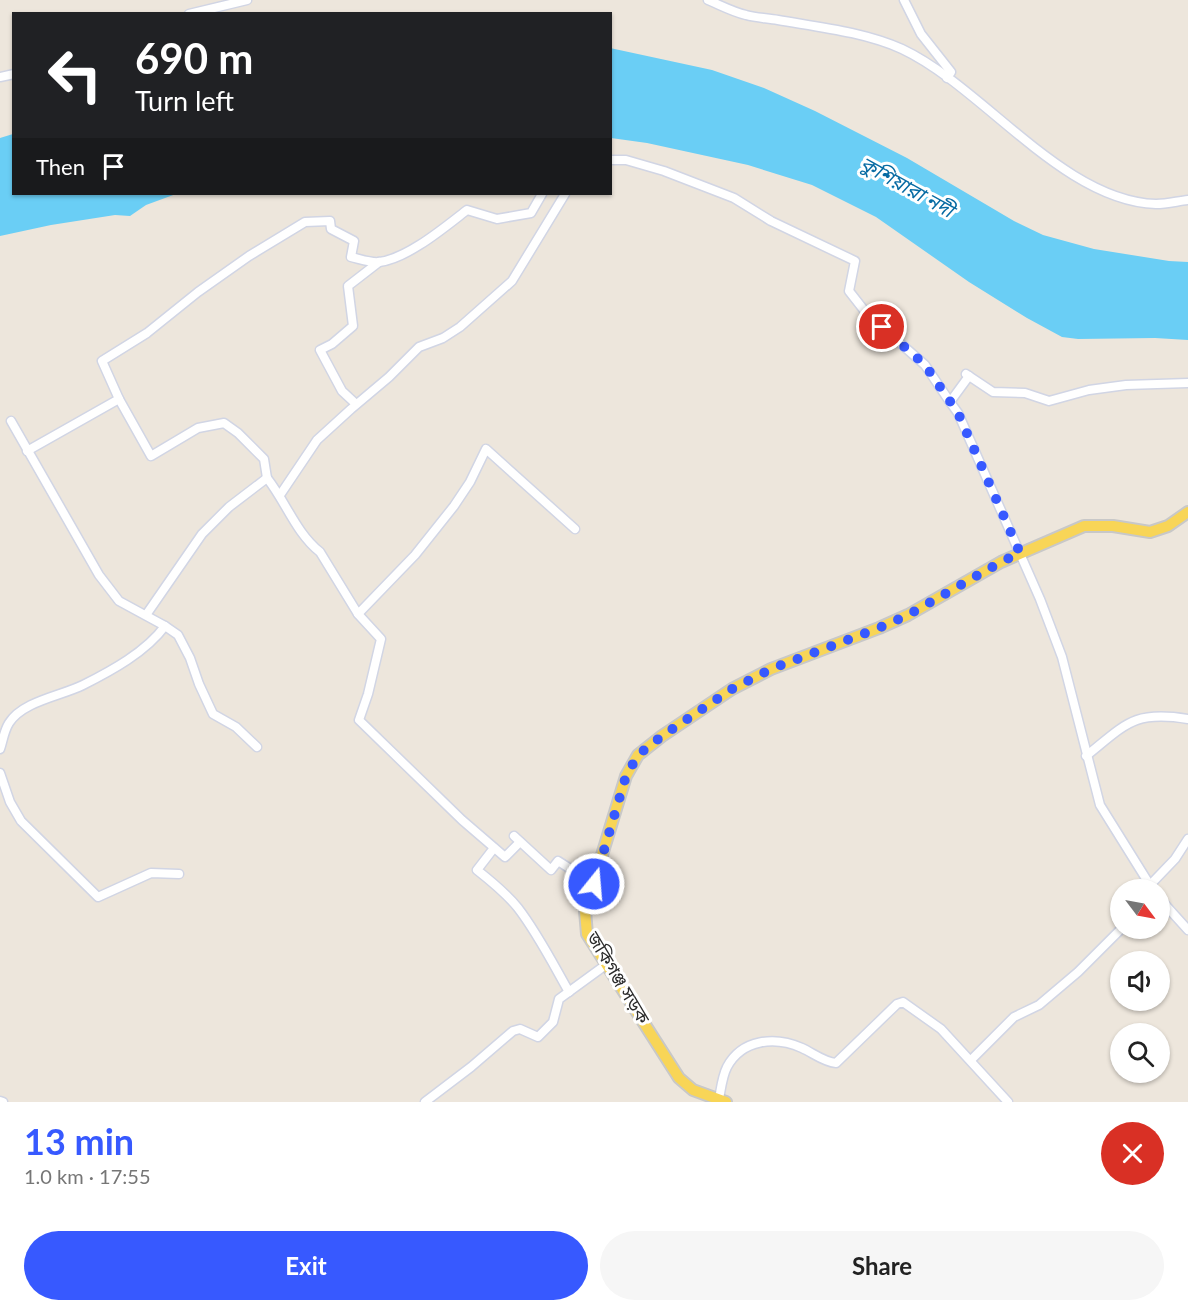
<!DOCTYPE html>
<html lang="en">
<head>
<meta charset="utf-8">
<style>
  body { margin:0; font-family:Lato,"Noto Sans Bengali",sans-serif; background:#f6f6f6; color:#222; height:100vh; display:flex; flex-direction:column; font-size:22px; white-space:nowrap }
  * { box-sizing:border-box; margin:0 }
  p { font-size:20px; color:#767676 }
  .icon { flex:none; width:33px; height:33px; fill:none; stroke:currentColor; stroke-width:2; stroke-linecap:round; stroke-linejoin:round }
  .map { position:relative; height:1102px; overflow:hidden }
  .drawer { display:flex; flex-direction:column; background:#fff; flex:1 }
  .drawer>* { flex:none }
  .top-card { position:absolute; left:12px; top:12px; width:600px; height:183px; border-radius:0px; box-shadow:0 2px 4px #0004; background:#202124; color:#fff; overflow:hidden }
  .needle { width:39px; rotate:122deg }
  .tools { position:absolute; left:1110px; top:879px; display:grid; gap:12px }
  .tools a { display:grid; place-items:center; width:60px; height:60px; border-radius:50%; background:#fff; box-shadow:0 2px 4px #0004; font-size:30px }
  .pin { position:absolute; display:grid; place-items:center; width:51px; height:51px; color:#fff; margin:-26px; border:3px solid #fff; border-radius:50%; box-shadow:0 2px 6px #0007 }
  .me { position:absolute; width:66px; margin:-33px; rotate:17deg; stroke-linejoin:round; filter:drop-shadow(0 0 4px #0008) }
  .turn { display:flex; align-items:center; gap:21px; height:126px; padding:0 24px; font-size:27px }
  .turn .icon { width:78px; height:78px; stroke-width:2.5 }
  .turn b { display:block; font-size:42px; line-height:51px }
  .then { display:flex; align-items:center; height:57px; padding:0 24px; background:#0003; gap:12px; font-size:22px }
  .round { display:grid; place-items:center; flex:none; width:63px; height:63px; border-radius:32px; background:#f6f6f6 }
  .headline { display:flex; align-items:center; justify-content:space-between; height:102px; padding:0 24px }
  h1 { font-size:36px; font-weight:700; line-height:45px; color:#3759ff }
  .primary-button { display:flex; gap:12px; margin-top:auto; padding:12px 24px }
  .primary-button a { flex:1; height:69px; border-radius:36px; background:#3759ff; color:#fff; font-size:24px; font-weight:700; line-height:69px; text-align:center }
  .primary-button a+a { background:#f6f6f6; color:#222 }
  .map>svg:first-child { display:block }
  .water { fill:#6acef5 }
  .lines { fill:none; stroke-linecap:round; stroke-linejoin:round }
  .minor-casing { stroke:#d1d5e4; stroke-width:11 }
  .major-casing { stroke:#c8c8c8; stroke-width:14 }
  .minor { stroke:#fff; stroke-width:8 }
  .major { stroke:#f8d557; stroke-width:10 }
  .route { stroke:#3759ff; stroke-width:10; stroke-dasharray:0 18 }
  .labels { text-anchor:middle; stroke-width:6; stroke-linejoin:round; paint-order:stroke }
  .street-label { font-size:18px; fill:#2b2b2b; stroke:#fff }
  .water-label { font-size:20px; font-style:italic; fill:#076ba3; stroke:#fff }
</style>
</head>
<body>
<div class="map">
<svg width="1188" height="1102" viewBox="0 0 1188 1102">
  <rect width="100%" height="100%" fill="#ede6dc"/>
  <!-- water -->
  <g class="water">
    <polygon points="610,48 712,70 764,88 815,111 907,158 1014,221 1043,235 1094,249 1169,261 1188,262 1188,340 1155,338 1078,339 1062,337 1027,318 969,282 876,217 812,185 748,165 647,143 611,138"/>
    <polygon points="13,134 14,194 176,194 146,205 130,216 115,215 51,225 0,236 0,138"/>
  </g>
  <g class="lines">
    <defs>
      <g id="minor">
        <path d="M 708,0 C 720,5 733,12 746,15 C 757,18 767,18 778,20 C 818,27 864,32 902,49 C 983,87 1063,201 1156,204 C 1167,204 1178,201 1188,200"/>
        <polyline points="904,0 921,34 951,72 947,78"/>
        <polyline points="189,14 247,0"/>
        <polyline points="0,77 14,74"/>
        <polyline points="610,160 626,160 664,171 734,198 771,221 855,261 849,291 867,314 925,365 950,402"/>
        <polyline points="966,374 993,392 1025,393 1049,401 1089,390 1126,385 1188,383"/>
        <polyline points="969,376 950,402 958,413 1040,599 1062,657 1100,805 1153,890"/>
        <polyline points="119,399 151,456 198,428 224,423 238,433 264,459 267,478"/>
        <polyline points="356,404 342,391 320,350 332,344 353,326 348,286 379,262"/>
        <polyline points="11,421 99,575 119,601 165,626"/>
        <path d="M 27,451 L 119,399 L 102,361 L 147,333 L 198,292 L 249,256 L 305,222 L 330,221 L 331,229 L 354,241 L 351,257 C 360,259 371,263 379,262 C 407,259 445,227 467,210 L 497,219 L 531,213 L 542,194"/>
        <polyline points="280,495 317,440 351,409 389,377 419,347 443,338 460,327 512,281 565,194"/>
        <polyline points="358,614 381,639 368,694 359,720 462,820 505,857 520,842"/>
        <path d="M 146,615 L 202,534 L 229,507 L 267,478 C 286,502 296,533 320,552 L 358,614 L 415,555 L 454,506 L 470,482 L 486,449 L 575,529"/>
        <path d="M 0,749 C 3,740 4,731 9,723 C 23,701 61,696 83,685 C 111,671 146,652 165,626 L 178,635 L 190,658 L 199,684 L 213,714 L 236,727 L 257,747"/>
        <path d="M 1086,756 C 1126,724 1134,710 1188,719"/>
        <polyline points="0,773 10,802 21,821 98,897 151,873 179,874"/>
        <polyline points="514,836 551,870 558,861 594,884"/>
        <path d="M 494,848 L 477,870 C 491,881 506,893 518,908 C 538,934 553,964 569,992"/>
        <polyline points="1150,885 1175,859 1188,839"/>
        <polyline points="1160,899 1188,930"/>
        <polyline points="971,1060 1014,1017 1039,1005 1078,972 1122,928"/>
        <path d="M 719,1099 C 721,1089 722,1077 727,1067 C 742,1039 775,1036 802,1048 C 813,1053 824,1062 836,1063 L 897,1004 L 903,1002 L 941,1029 L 1008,1102"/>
        <polyline points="0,1101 3,1102"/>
        <polyline points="425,1102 471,1067 513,1031 520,1029 538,1037 553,1022 559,999 607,964"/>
      </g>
      <polyline id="major" points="726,1102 693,1090 679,1078 587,934 585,911 626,776 638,755 662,736 732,689 771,669 879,628 908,615 1001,562 1084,526 1113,526 1150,532 1168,526 1188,512"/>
    </defs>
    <!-- minor casing -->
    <use href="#minor" class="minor-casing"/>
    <!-- major casing -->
    <use href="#major" class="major-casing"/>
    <!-- minor -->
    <use href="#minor" class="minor"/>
    <!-- major -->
    <use href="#major" class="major"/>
  </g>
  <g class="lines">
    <!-- route -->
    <polyline class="route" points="594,884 626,776 638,755 662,736 732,689 771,669 879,628 908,615 1001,562 1020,553 958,413 925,365 882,327"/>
  </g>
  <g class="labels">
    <!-- street labels -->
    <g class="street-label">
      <text transform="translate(618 978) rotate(59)" y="6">জকিগঞ্জ সড়ক</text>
    </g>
    <!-- water labels -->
    <g class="water-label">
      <text transform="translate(907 187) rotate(29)" y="7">কুশিয়ারা নদী</text>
    </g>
  </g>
</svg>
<div class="tools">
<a><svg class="needle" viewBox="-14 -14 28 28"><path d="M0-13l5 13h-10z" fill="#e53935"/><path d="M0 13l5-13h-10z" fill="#767676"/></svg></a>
<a><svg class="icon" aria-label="sound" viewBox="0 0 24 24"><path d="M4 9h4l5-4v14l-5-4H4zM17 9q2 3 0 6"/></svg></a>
<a><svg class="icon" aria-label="search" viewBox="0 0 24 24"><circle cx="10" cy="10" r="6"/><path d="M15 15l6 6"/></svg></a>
</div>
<div class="pin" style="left:882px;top:327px;background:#d93025"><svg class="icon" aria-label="arrive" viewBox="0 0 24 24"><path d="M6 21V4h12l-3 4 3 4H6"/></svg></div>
<svg class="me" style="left:594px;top:884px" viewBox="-20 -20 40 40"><circle r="17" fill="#3759ff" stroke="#fff" stroke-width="3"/><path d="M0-11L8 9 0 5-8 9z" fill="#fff"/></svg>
<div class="top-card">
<div class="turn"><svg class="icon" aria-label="left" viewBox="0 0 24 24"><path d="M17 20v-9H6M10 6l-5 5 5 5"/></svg><div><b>690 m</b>Turn left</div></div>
<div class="then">Then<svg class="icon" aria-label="arrive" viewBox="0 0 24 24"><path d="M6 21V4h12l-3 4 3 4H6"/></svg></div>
</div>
</div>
<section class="drawer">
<div class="headline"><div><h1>13 min</h1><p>1.0 km · 17:55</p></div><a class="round" style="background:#d93025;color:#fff"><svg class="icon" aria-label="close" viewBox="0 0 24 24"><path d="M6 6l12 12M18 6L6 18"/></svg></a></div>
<div class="primary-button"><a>Exit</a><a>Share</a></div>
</section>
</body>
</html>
